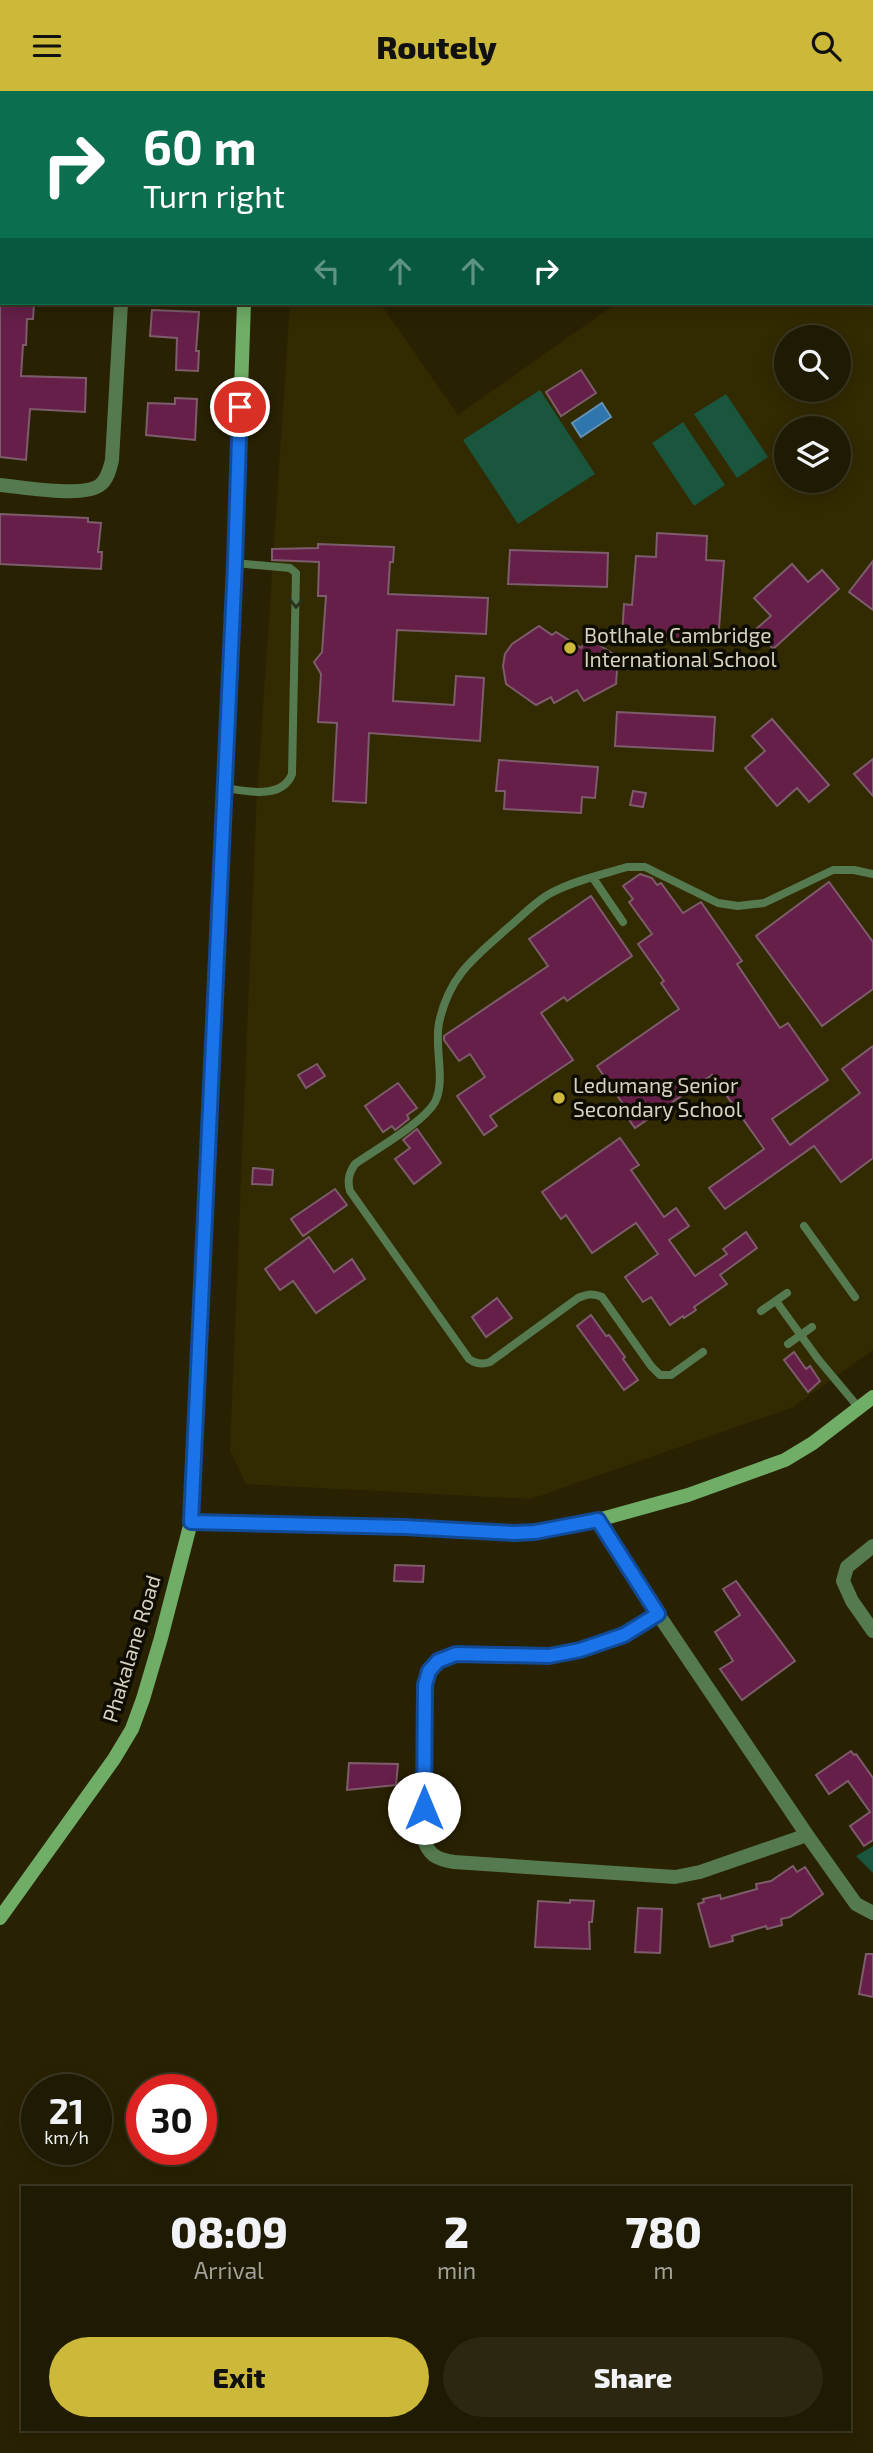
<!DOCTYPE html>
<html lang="en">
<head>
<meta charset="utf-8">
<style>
  body { margin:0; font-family:"Exo 2",sans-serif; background:#2c2711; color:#f1f3f6; height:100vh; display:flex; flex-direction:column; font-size:26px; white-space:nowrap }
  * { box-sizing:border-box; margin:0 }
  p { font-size:23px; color:#a1a199 }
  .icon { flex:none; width:38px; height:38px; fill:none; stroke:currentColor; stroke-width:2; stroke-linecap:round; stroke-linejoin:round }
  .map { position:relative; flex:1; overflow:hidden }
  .side { position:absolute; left:21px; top:2095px; width:830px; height:245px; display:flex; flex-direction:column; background:#1f1a02; border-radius:0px; box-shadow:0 4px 18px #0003,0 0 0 2px #3c3824 }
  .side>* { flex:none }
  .top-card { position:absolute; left:0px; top:0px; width:873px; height:214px; box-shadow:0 4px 18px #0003,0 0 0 2px #3c3824; background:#0b6e4f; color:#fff; overflow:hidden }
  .tools { position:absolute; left:774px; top:234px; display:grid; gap:14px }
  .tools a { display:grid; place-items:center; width:77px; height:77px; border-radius:50%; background:#1f1a02; box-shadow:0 4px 18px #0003,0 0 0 2px #3c3824; font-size:35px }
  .speed { position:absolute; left:21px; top:1983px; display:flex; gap:14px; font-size:35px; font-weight:700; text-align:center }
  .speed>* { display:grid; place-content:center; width:91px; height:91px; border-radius:50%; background:#1f1a02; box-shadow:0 4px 18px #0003,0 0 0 2px #3c3824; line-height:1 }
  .speed small { font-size:18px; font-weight:400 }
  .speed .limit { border:10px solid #d22; background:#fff; color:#111 }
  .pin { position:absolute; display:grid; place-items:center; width:60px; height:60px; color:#fff; margin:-30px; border:4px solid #fff; border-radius:50%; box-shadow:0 2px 7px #0007 }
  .me { position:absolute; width:77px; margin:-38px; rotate:0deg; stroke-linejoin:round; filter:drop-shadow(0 0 5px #0008) }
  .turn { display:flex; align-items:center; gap:24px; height:147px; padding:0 28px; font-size:32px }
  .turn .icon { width:91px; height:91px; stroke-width:2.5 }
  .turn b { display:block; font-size:49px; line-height:60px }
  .lanes { display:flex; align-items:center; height:66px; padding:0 28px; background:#0003; justify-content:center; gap:35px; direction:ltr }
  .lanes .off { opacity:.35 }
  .eta { display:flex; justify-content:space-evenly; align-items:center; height:119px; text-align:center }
  .eta b { font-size:42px; font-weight:800; line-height:49px }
  .button { display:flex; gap:14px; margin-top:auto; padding:14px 28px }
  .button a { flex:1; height:80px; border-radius:42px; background:#ccb939; color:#111; font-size:28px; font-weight:800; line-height:80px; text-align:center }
  .button a+a { background:#2c2711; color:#f1f3f6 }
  header { display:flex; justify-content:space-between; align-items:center; height:91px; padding:0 28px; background:#ccb939; color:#111; font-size:32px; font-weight:800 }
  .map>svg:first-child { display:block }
  .built { fill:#322a00; fill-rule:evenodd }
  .green { fill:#1a553e }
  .water { fill:#2f75ae; stroke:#6191b3; stroke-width:2 }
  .building { fill:#661f49; stroke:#7d5c6c; stroke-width:2 }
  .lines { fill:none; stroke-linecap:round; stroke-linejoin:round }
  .lane { stroke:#557a4f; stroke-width:8 }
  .street { stroke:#557a4f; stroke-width:14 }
  .secondary { stroke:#70ad67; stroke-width:14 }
  .oneway { stroke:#28321d }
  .route-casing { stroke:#114b97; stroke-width:18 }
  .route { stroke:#1a73e8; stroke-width:12 }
  .poi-dot { fill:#ccb939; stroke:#0f0c02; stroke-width:2.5 }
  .labels { text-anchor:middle; stroke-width:7; stroke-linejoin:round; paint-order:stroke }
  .poi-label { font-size:21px; fill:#d5d2c0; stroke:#0f0c02; text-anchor:start }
  .street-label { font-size:21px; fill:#d5d2c0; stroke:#0f0c02 }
</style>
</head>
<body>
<header><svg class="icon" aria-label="menu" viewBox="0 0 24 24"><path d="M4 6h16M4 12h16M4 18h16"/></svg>Routely<svg class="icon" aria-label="search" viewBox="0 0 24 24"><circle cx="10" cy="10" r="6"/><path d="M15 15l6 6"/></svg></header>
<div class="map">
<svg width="873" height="2362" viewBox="0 0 873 2362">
  <rect width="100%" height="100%" fill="#292202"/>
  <!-- built -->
  <path class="built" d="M 873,31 L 873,1259 L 793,1316 L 531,1408 L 246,1393 L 230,1360 L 256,723 L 290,212 L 380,212 L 458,324 L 617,212 L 872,212 ZM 786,247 L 838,247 L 838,299 L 786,299 ZM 786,338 L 838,338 L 838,390 L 786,390 Z"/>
  <!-- green -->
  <g class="green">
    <polygon points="540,299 595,383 518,433 463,349"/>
    <polygon points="726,303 768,366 737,387 694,323"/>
    <polygon points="683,331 725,394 694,415 652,352"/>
    <polygon points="873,1755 873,1782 856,1765"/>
  </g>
  <!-- water -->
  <polygon class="water" points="602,312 611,326 581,346 572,332"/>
  <!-- building -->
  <g class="building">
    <polygon points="0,212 34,212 33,228 27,228 26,254 23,254 21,285 86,287 85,321 30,318 26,369 0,366"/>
    <polygon points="152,219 199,221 196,260 199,260 198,280 176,279 177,247 150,245"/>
    <polygon points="581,279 596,302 561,325 546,301"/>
    <polygon points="175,307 197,308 195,349 146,344 148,312 175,313"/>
    <polygon points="0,423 88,427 88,431 101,432 98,461 102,461 101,478 0,473"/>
    <polygon points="657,442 707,445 706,469 724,470 718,551 622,545 624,513 632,514 636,465 656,466"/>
    <polygon points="318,453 394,456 393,471 390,471 388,503 488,507 486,543 397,539 393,610 454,614 456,585 484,587 480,650 369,642 366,712 333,710 337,632 318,631 321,583 314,571 322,561 326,505 318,505 319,471 272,469 272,458 318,457"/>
    <polygon points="510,459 608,462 607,496 508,493"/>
    <polygon points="873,470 873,519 849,501"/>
    <polygon points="792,473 808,491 822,479 839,498 773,558 756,538 771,525 754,507"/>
    <polygon points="539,535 552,544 556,541 581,557 588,547 618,566 616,593 584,610 577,599 554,612 551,606 536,614 506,593 503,575 505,563 512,553"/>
    <polygon points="617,621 715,626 713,660 615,655"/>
    <polygon points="772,628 829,694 809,711 797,697 777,715 745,677 765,660 752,645"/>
    <polygon points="873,668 873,705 854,683"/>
    <polygon points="499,669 598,676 595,707 582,706 581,722 504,718 505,700 496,700"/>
    <polygon points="633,700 646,702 643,716 630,714"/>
    <polygon points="640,783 652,787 657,794 661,792 683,822 701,811 742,870 737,873 780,937 788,932 828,989 772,1028 790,1054 860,1002 842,978 873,955 873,1067 841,1091 814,1055 725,1118 709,1097 764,1058 712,984 635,1037 619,1015 623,1013 597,975 679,918 661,892 664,890 638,853 652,843 629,811 633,808 623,795"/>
    <polygon points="829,791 873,851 873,898 822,935 756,845"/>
    <polygon points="591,805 632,865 567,910 564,906 541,922 573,969 490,1025 497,1035 484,1044 457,1005 485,986 470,963 459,970 444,949 444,945 548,875 529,848"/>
    <polygon points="317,973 325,985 306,997 298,984"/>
    <polygon points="398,992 417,1017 407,1024 409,1028 395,1039 392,1035 383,1041 365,1015"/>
    <polygon points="417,1038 441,1072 414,1093 395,1068 410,1057 403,1049"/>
    <polygon points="620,1047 639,1074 631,1079 664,1126 676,1117 689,1135 669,1149 695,1185 727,1163 723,1158 746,1141 757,1157 720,1184 727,1193 694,1216 696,1219 684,1227 683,1225 670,1234 651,1206 643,1211 625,1186 658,1163 636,1132 592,1162 566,1124 561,1128 542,1101"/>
    <polygon points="253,1077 273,1079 272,1094 252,1093"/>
    <polygon points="335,1098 347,1114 303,1145 291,1128"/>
    <polygon points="309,1146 334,1181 352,1168 365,1188 316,1222 293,1190 280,1199 265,1178"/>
    <polygon points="497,1207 512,1227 486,1246 472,1226"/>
    <polygon points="591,1224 606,1245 609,1244 625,1266 623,1268 638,1289 624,1299 577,1235"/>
    <polygon points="794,1261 806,1278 810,1275 820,1290 808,1301 784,1269"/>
    <polygon points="395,1474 424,1475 423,1491 394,1490"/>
    <polygon points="736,1490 795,1570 742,1609 720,1578 733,1570 715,1541 740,1524 723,1498"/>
    <polygon points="851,1660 854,1664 856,1663 873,1687 873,1749 864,1755 850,1735 870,1721 848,1690 829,1703 816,1684"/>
    <polygon points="349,1672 398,1673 396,1694 347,1699"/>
    <polygon points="793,1775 797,1781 805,1776 823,1803 790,1826 781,1828 782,1834 767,1838 766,1835 732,1845 733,1850 710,1856 698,1813 704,1811 703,1808 720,1804 721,1808 757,1798 756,1793 771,1790"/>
    <polygon points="570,1809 594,1810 592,1831 589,1831 590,1858 535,1856 538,1810 570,1812"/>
    <polygon points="638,1817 662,1818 660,1862 635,1861"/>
    <polygon points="866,1863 873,1863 873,1906 859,1903"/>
  </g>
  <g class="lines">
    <!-- lane -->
    <g class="lane">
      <path d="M 225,697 C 246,700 282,709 292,683 L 296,482 L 290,477 L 235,472"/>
      <polyline points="593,787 623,831"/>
      <polyline points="804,1135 855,1206"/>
      <polyline points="776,1210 818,1268 859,1317"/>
      <polyline points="761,1220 787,1202"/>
      <polyline points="788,1253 812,1236"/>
      <path d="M 703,1261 L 671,1284 L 660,1284 L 651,1275 L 602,1206 C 593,1202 587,1203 578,1207 L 490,1271 C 482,1274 476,1273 469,1268 L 350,1100 C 347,1089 349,1082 355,1073 C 376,1058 423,1032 435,1011 C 446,989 434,957 439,932 C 449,884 475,866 510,835 C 523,824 536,810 551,802 C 572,790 604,783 627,776 L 645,776 L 718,812 L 738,815 L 764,812 L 833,779 L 854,779 L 873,783"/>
    </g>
    <!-- street -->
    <g class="street">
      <polyline points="558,0 558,2"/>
      <polyline points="133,2 133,0"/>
      <polyline points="758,2 761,0"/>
      <path d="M 0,394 C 23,396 83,407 100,394 C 108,388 110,377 112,369 L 121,212"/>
      <polyline points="598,1429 658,1523 807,1744 856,1813 873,1822"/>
      <polyline points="873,1455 847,1476 843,1490 852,1510 873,1540"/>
      <path d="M 658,1523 L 624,1544 L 580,1559 L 549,1565 L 456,1563 L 438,1570 L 429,1580 L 425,1594 L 423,1746 C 428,1764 436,1768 454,1771 L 675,1786 L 700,1781 L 807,1744"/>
    </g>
    <!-- secondary -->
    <g class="secondary">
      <polyline points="251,2 251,0"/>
      <polyline points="191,1431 404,1435 514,1442 558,1437 598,1429 688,1404 785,1369 813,1352 873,1306"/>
      <polyline points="0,1827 114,1668 132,1638 143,1608 161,1547 191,1431 235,472 244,212"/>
    </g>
  </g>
  <!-- one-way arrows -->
  <defs><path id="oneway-chevron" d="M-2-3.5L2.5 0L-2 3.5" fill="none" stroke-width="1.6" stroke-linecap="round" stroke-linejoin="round" transform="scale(1.75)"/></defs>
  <use class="oneway" href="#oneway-chevron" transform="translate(296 512) rotate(91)"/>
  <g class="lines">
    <defs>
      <polyline id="route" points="240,316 235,472 191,1431 404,1436 514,1442 535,1441 598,1429 658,1523 624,1544 580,1559 549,1565 456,1563 438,1570 429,1580 425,1594 424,1717"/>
    </defs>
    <!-- route casing -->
    <use href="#route" class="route-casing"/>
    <!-- route -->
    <use href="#route" class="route"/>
  </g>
  <!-- markers -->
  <g class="poi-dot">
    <circle cx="570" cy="557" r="7"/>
    <circle cx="559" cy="1007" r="7"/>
  </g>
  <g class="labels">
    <!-- poi labels -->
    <g class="poi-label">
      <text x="584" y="552">Botlhale Cambridge<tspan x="584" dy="24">International School</tspan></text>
      <text x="573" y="1002">Ledumang Senior<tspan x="573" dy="24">Secondary School</tspan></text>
    </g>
    <!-- street labels -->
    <g class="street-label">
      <text transform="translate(132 1558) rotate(-73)" y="7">Phakalane Road</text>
    </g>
  </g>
</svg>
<div class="tools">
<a><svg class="icon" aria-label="search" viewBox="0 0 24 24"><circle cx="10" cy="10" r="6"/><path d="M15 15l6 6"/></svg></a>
<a><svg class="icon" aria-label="layers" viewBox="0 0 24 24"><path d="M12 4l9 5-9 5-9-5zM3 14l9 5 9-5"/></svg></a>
</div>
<div class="speed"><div>21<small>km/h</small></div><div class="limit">30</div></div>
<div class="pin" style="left:240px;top:316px;background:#d93025"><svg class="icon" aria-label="arrive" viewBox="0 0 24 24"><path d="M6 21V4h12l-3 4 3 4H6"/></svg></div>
<svg class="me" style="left:424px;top:1717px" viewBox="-20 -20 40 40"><circle r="19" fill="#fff"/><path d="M0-13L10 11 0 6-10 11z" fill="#1a73e8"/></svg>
<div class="top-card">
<div class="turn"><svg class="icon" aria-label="right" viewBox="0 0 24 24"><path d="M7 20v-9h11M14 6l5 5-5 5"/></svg><div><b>60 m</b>Turn right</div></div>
<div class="lanes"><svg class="icon off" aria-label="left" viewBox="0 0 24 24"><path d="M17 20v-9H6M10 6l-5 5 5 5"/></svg><svg class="icon off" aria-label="ahead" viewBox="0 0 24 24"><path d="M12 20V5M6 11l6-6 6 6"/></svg><svg class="icon off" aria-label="ahead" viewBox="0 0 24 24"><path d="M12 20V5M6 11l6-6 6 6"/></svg><svg class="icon" aria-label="right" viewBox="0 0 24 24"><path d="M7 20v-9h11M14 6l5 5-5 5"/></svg></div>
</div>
<section class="side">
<div class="eta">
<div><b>08:09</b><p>Arrival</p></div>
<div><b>2</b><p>min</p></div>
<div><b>780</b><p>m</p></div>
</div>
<div class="button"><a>Exit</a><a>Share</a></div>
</section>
</div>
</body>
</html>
